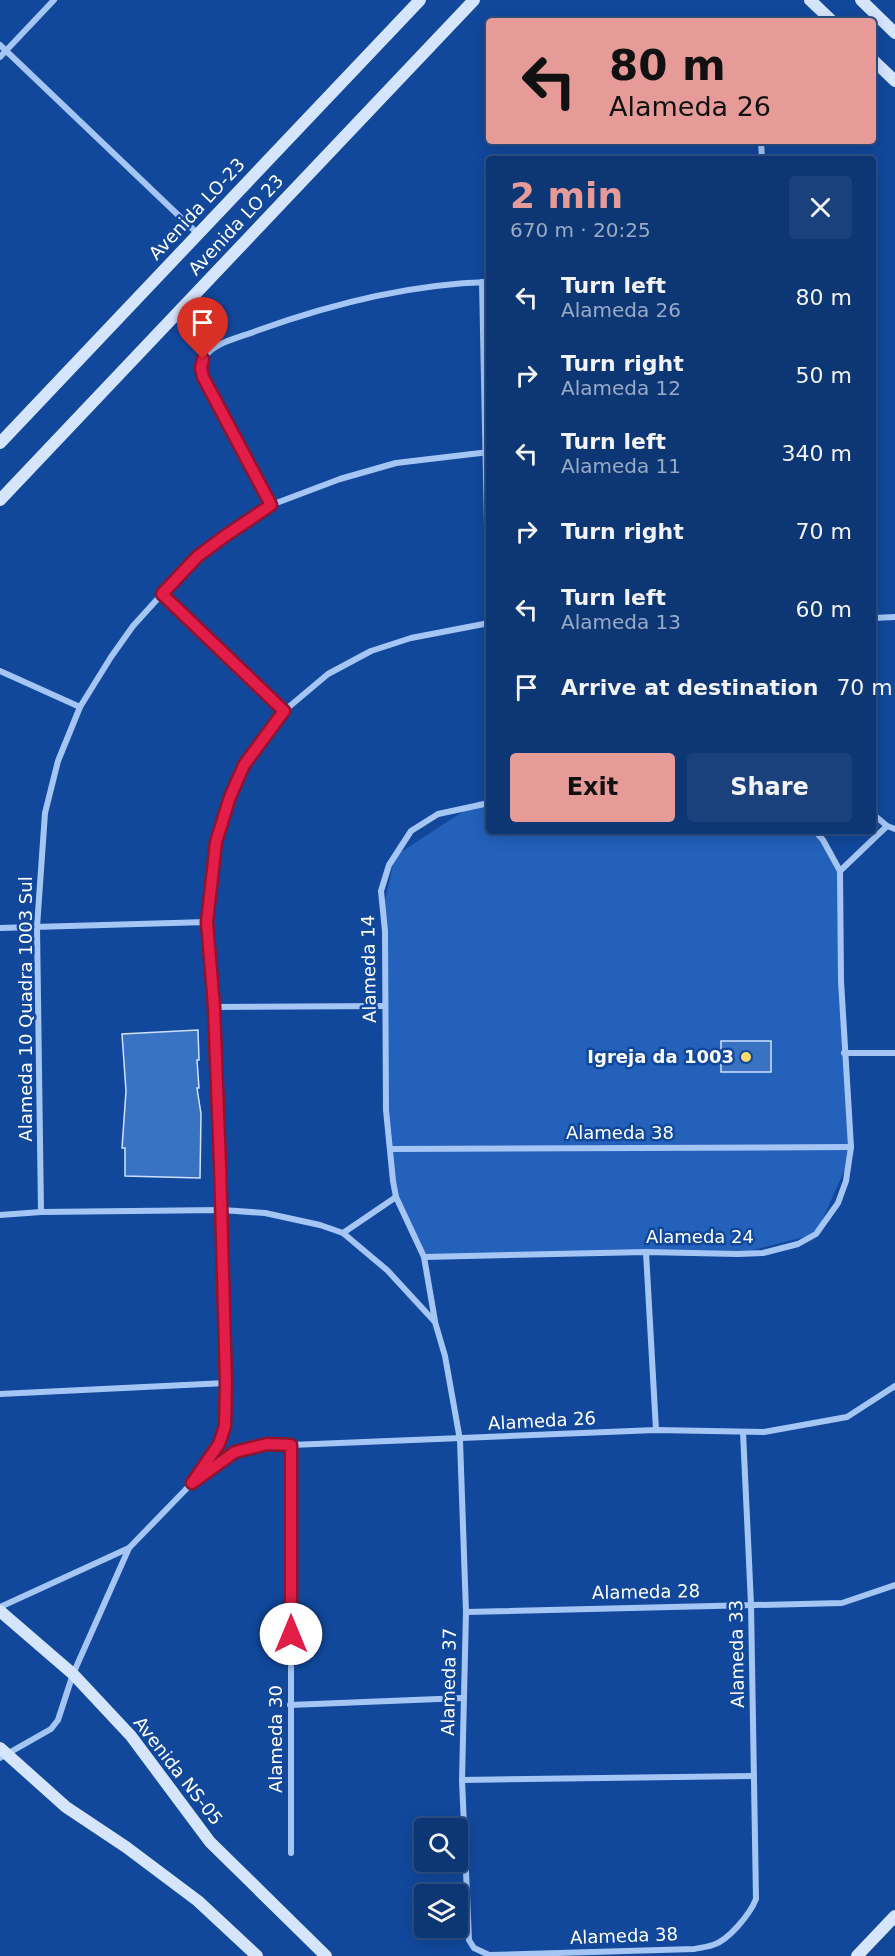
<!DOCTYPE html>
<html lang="en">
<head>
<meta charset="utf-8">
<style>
  body { margin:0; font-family:"DejaVu Sans",sans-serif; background:#1b417d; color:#f1f3f6; height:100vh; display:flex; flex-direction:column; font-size:22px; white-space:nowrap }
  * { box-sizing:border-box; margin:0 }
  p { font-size:20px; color:#9aabc5 }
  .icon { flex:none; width:33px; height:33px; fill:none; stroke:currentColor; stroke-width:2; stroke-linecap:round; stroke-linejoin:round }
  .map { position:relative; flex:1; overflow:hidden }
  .sheet { position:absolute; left:486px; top:156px; width:390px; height:678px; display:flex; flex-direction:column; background:#0d3675; border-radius:6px; box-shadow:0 3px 15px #0003,0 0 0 2px #2d5087 }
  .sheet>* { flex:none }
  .banner { position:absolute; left:486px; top:18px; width:390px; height:126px; border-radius:6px; box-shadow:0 3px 15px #0003,0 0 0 2px #2d5087; background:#e69b98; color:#111; overflow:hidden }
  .buttons { position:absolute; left:414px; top:1818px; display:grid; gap:12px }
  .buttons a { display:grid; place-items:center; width:54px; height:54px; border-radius:6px; background:#0d3675; box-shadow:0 3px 15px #0003,0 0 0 2px #2d5087; font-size:30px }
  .pin { position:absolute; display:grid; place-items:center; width:51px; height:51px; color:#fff; margin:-62px -26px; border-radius:50% 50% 50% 0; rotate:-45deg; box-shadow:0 0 6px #0007 }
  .pin .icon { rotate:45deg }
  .me { position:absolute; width:66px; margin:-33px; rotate:0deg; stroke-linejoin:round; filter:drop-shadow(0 0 4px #0008) }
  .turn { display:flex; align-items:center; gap:21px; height:126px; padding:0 24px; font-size:27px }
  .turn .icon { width:78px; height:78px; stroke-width:2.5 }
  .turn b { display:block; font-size:42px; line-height:51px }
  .round { display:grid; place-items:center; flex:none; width:63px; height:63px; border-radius:6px; background:#1b417d }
  .summary { display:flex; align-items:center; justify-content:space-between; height:102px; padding:0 24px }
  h1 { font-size:36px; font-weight:800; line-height:45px; color:#e69b98 }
  .action { display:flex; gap:12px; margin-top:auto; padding:12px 24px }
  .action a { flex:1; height:69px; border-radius:6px; background:#e69b98; color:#111; font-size:24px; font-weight:800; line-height:69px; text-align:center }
  .action a+a { background:#1b417d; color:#f1f3f6 }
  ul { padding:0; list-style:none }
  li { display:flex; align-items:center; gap:18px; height:78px; padding:0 24px }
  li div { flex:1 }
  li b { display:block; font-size:22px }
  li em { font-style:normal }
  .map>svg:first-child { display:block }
  .green { fill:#2361ba }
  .building { fill:#3971c3; stroke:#cee2fe; stroke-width:1.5 }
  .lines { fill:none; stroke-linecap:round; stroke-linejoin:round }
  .street { stroke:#a5c6f5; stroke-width:6 }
  .secondary { stroke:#d5e5fd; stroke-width:12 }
  .route-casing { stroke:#92132f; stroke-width:15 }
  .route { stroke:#e11d48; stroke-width:10 }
  .poi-dot { fill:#ffd969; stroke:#11489c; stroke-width:2 }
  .labels { text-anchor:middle; stroke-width:5; stroke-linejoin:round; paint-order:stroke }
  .street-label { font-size:18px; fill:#fff; stroke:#11489c }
  .poi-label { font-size:18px; font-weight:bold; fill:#fff; stroke:#11489c; text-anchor:end }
</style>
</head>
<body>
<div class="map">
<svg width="895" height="1956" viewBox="0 0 895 1956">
  <rect width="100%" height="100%" fill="#11489c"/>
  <!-- green -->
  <polygon class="green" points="479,801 489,801 489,831 814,831 840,871 849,1160 816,1234 738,1254 646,1252 424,1257 396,1197 386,1110 383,910 395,856"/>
  <!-- building -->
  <g class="building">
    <polygon points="198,1030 199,1060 197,1060 199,1088 197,1088 201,1114 200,1178 125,1176 125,1148 122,1148 126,1091 122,1034"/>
    <rect x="721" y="1041" width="50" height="31"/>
  </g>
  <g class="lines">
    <!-- street -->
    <g class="street">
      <polyline points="0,45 198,234"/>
      <polyline points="0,57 54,0"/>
      <polyline points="761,141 762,159"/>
      <polyline points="482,282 489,623"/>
      <path d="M 271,505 L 203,377 C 201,367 202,359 209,352 C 221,341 241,337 256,331 C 328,305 412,284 489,282"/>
      <polyline points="162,594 284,711"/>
      <polyline points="873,618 895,617"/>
      <polyline points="0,671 80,707"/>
      <polyline points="873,814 887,826 895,829"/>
      <polyline points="840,871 887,826"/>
      <polyline points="0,928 207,922"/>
      <polyline points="214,1007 385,1006"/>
      <polyline points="844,1053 895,1053"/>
      <polyline points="390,1149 851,1147"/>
      <polyline points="41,1212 37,927 45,813 58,761 80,707 111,657 133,626 162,594 198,556 225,536 271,505 340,479 396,463 489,452"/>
      <path d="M 0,1215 L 41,1212 L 222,1210 L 265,1213 L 320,1225 L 343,1233 L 387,1270 L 435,1322 L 445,1356 L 460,1440 L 466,1612 L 462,1780 L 469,1940 L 474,1948 L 489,1955 L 694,1949 C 700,1948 707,1947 713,1945 C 729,1940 750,1914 756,1899 L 751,1604 L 743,1432"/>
      <polyline points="343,1233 396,1197"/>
      <polyline points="646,1252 656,1430"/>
      <polyline points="424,1257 646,1252 738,1254 763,1253 798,1244 816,1234 838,1203 846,1181 851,1147 841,981 840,871 823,840 815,831"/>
      <polyline points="435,1321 424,1257 396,1197 393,1181 386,1110 385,931 381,891 389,865 411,831 438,814 489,803"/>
      <polyline points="0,1394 226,1383"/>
      <polyline points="196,1478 219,1444 225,1426 226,1383 222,1210 214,1007 207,922 216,842 230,797 244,765 284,711 328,674 371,651 411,638 489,623"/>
      <polyline points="0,1607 129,1548"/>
      <polyline points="466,1612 842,1603 895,1585"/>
      <polyline points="290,1705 463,1698"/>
      <polyline points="0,1758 51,1729 58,1720 73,1674 129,1548 192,1483 224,1459 235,1452 267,1444 291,1445 656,1430 764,1432 847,1417 895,1386"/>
      <polyline points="462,1780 753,1776"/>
      <polyline points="291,1853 291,1445"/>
    </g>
    <!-- secondary -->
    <g class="secondary">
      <polyline points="810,0 832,21"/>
      <polyline points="861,0 895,33"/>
      <polyline points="873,60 895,81"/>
      <polyline points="0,443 420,0"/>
      <polyline points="0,500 474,0"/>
      <polyline points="0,1611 73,1674 131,1736 210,1842 326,1956"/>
      <polyline points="0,1748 66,1807 126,1847 198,1901 257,1956"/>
      <polyline points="857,1956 895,1916"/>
    </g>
  </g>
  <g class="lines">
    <defs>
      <polyline id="route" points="203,359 201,368 203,377 271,505 225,536 198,556 162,594 284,711 244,765 230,797 216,842 207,922 214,1007 220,1165 226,1383 225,1426 219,1444 192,1483 235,1452 267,1444 291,1445 291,1634"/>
    </defs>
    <!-- route casing -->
    <use href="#route" class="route-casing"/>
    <!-- route -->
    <use href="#route" class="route"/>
  </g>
  <!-- markers -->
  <circle class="poi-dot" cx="746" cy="1057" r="6"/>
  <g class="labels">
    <!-- street labels -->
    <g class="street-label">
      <text transform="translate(197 209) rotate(-47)" y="6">Avenida LO-23</text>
      <text transform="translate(236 225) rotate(-47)" y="6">Avenida LO 23</text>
      <text transform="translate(369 969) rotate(-91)" y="6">Alameda 14</text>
      <text transform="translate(26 1009) rotate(-90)" y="6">Alameda 10 Quadra 1003 Sul</text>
      <text x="620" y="1139">Alameda 38</text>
      <text x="700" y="1243">Alameda 24</text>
      <text transform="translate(542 1421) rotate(-3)" y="6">Alameda 26</text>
      <text transform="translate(646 1592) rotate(-1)" y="6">Alameda 28</text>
      <text transform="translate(737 1654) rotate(-91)" y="6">Alameda 33</text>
      <text transform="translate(449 1682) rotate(-89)" y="6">Alameda 37</text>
      <text transform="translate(276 1739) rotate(-90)" y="6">Alameda 30</text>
      <text transform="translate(178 1771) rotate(52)" y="6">Avenida NS-05</text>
      <text transform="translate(624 1936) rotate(-2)" y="6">Alameda 38</text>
    </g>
    <!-- poi labels -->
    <g class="poi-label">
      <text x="734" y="1063">Igreja da 1003</text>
    </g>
  </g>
</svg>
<div class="buttons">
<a><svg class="icon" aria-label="search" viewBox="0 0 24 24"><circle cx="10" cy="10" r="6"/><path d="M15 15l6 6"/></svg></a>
<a><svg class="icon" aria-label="layers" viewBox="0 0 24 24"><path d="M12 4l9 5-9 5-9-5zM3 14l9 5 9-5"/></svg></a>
</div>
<div class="pin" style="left:203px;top:359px;background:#d93025"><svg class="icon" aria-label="arrive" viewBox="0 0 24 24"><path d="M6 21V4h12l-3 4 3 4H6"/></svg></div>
<svg class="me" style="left:291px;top:1634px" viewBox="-20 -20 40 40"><circle r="19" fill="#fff"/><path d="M0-13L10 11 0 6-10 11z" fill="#e11d48"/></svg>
<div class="banner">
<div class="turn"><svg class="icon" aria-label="left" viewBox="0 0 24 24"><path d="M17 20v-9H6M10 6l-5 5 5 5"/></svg><div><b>80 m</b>Alameda 26</div></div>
</div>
<section class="sheet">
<div class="summary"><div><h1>2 min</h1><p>670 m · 20:25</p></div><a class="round"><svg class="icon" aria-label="close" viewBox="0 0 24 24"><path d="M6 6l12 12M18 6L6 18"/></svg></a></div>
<ul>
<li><svg class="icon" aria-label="left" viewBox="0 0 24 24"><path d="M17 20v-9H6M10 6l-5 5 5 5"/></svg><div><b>Turn left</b><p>Alameda 26</p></div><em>80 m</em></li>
<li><svg class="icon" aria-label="right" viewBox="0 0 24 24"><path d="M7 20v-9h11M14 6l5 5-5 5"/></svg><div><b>Turn right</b><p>Alameda 12</p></div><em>50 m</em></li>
<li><svg class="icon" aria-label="left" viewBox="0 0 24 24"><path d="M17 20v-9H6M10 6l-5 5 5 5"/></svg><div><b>Turn left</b><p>Alameda 11</p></div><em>340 m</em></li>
<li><svg class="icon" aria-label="right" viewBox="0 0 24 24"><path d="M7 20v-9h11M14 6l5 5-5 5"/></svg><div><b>Turn right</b></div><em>70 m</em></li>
<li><svg class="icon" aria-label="left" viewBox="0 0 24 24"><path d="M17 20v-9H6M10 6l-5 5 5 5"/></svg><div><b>Turn left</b><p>Alameda 13</p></div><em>60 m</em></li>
<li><svg class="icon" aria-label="arrive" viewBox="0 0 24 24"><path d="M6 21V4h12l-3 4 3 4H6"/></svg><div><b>Arrive at destination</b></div><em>70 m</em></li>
</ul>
<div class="action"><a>Exit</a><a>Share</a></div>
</section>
</div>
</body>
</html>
